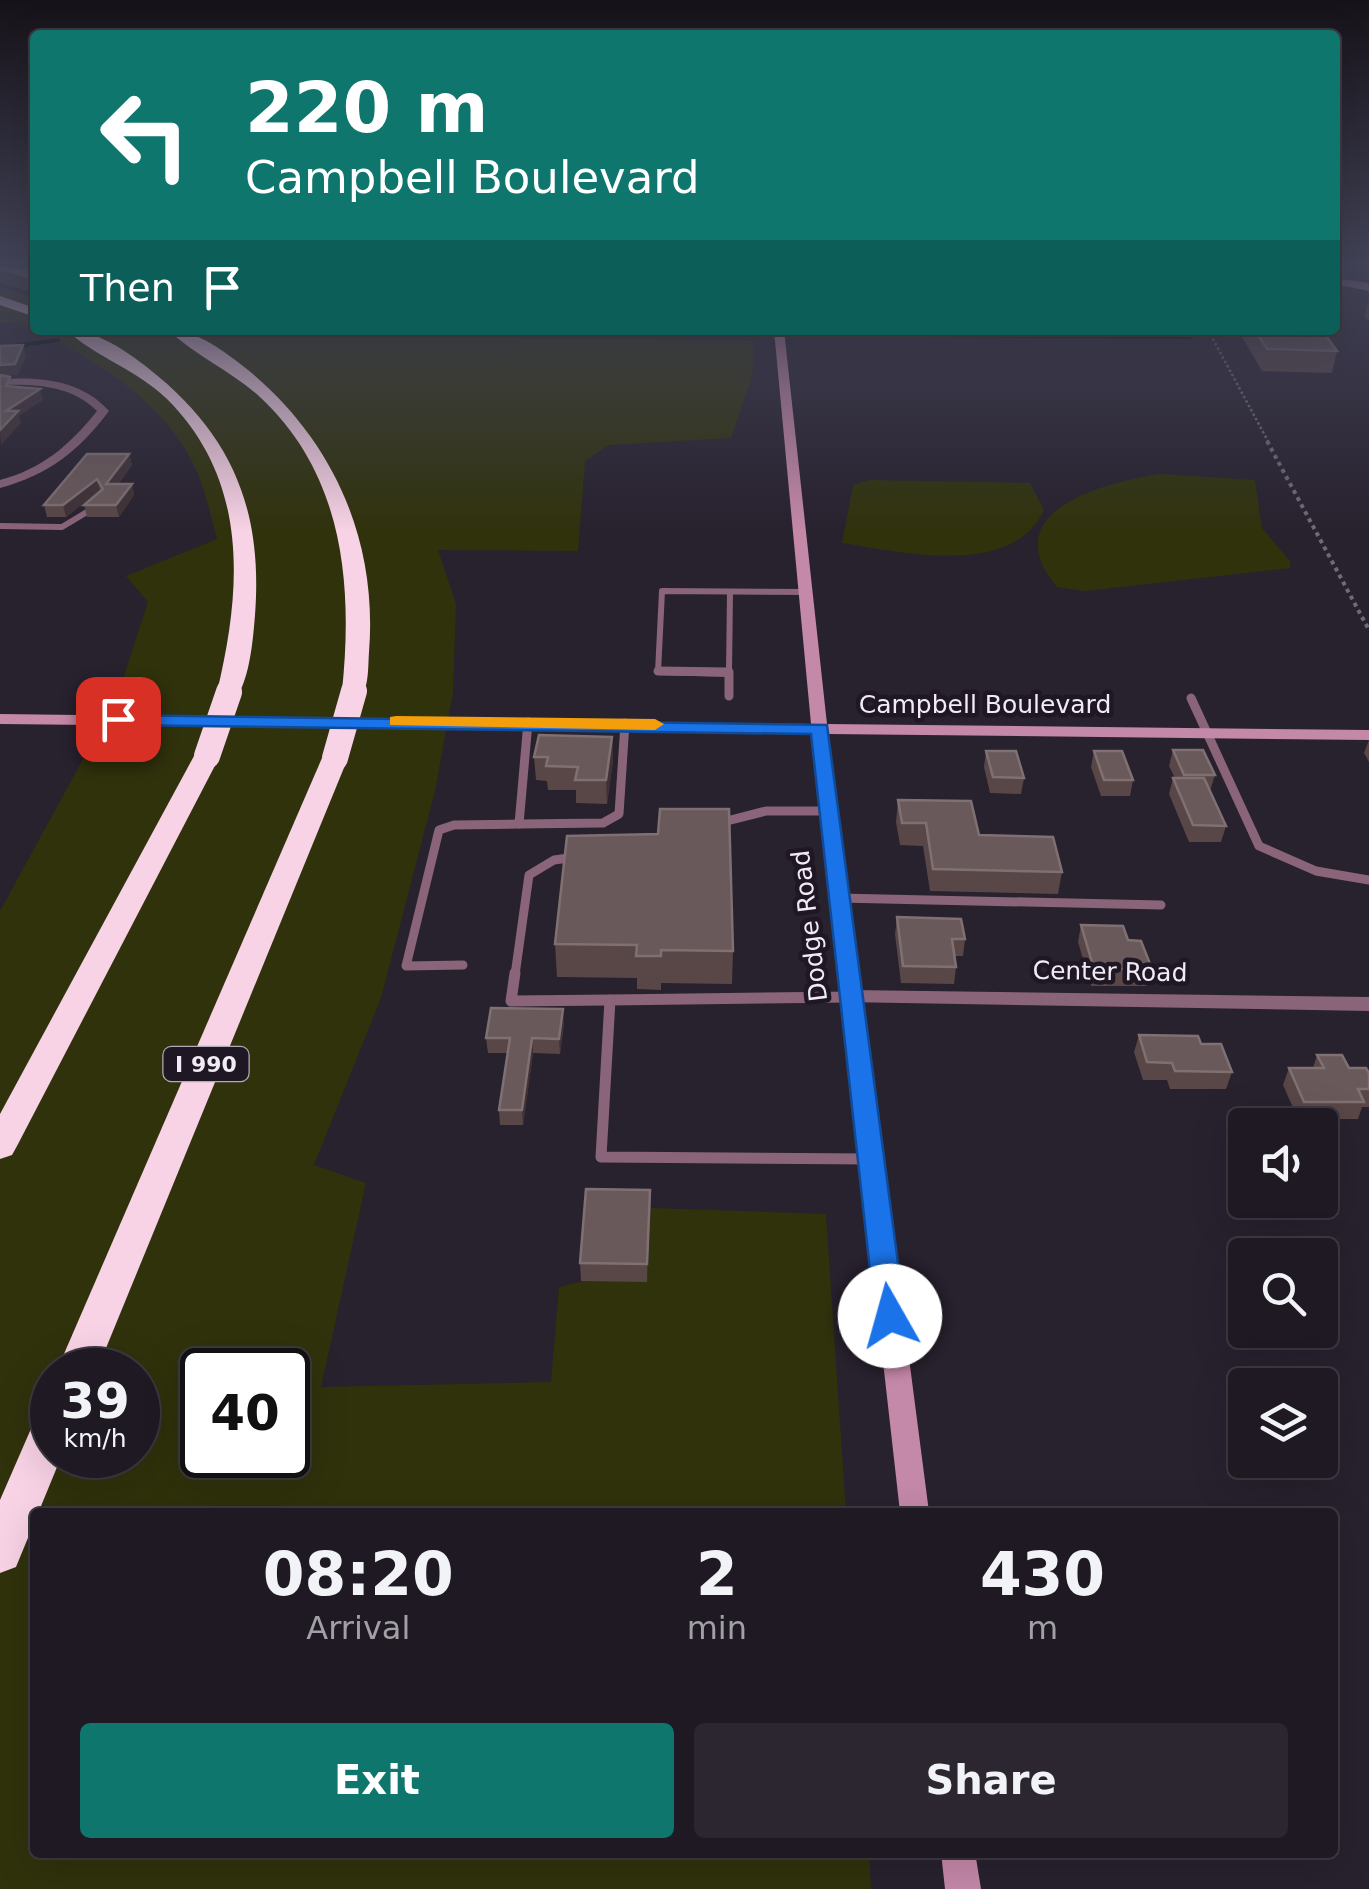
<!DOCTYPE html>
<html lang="en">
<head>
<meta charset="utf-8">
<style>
  body { margin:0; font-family:"DejaVu Sans",sans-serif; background:#2b262f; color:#f1f3f6; height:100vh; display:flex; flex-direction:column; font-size:38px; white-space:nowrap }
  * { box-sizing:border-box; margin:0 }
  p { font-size:32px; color:#a1a0a5 }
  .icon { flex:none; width:55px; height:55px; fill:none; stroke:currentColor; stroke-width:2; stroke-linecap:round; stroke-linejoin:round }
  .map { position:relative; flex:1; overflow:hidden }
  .panel { position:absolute; left:30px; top:1508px; width:1308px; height:350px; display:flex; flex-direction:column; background:#1e1922; border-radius:10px; box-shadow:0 10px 40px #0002,0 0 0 2px #3c3840 }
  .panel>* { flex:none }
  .hud { position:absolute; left:30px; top:30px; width:1310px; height:305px; border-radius:10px; box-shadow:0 10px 40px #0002,0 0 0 2px #3c3840; background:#0f766e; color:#fff; overflow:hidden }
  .tools { position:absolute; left:1228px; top:1108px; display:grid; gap:20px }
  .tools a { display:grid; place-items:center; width:110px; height:110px; border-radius:10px; background:#1e1922; box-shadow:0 10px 40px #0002,0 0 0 2px #3c3840; font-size:50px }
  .speed { position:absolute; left:30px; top:1348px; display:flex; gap:20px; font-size:50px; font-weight:700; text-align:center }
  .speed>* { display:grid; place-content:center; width:130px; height:130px; border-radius:50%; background:#1e1922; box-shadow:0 10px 40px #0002,0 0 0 2px #3c3840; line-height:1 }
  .speed small { font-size:25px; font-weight:400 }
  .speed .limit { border:5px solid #111; border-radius:15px; background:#fff; color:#111 }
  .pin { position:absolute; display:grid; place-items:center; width:85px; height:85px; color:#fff; margin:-42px; border-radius:20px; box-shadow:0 5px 15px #0006 }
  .me { position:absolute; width:110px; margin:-55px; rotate:353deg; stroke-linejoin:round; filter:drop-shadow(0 0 8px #0008) }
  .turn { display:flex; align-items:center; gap:35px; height:210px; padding:0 50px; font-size:45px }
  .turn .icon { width:130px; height:130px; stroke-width:2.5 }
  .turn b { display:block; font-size:70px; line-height:85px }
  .then { display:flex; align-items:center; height:95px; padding:0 50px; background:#0003; gap:20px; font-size:38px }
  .eta { display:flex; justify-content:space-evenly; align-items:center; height:170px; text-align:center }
  .eta b { font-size:60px; font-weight:700; line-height:70px }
  .button { display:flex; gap:20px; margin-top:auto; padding:20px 50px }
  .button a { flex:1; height:115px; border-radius:10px; background:#0f766e; color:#fff; font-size:40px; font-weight:700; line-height:115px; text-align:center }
  .button a+a { background:#2b262f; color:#f1f3f6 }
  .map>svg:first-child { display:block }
  .green { fill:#30320c; fill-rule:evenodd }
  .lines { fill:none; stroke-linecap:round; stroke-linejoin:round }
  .stream { stroke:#000f0f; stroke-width:4 }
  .path-far1 { stroke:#706a75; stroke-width:2.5; stroke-dasharray:2.5 2.5; stroke-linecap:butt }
  .path { stroke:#706a75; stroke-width:4; stroke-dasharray:4 4; stroke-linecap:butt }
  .lane-far2 { stroke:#8a6478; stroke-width:6 }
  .lane-far1 { stroke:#8a6478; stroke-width:9 }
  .lane { stroke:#8a6478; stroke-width:11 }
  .street { fill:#8a6478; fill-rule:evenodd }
  .secondary { fill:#c488a8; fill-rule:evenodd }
  .primary { fill:#f1a4ce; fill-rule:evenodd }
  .highway { fill:#f8d2e5; fill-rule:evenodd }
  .highway-bridge { stroke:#f8d2e5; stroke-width:26 }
  .wall { fill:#594747 }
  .shaded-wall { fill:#3f3135 }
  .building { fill:#6a595a; stroke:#7f7072; stroke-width:2.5 }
  .route { fill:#1a73e8; stroke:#114b97; stroke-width:2.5 }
  .slow { fill:#f59e0b }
  .labels { text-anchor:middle; stroke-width:9; stroke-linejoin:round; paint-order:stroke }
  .shield { fill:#1f1724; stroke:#b1abb6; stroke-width:2.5 }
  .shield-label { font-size:22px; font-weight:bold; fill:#f0ebf4 }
  .street-label { font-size:25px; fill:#f0ebf4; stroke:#1f1724 }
</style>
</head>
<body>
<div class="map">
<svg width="1369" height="1889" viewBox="0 0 1369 1889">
  <rect width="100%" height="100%" fill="#28212e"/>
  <!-- green -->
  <g class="green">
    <polygon points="0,266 35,266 35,329 17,322 0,323"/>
    <path d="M 38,330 L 522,330 L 520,338 L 754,341 L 753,372 L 731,438 L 608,445 L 585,461 L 578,551 L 438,550 L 456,604 L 453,692 L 435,791 L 381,998 L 314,1165 L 366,1183 L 321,1387 L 551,1382 L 559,1287 L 583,1281 L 647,1281 L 651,1208 L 826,1214 L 846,1512 L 35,1512 L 35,1852 L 869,1852 L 871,1889 L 0,1889 L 0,911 L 117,697 L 148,602 L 126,576 L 217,539 C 211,517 206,493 197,472 C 169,405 99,363 38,330 ZM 52,1370 L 138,1370 L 138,1455 L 52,1455 ZM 202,1370 L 288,1370 L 288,1455 L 202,1455 Z"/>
    <path d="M 1160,474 L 1255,480 L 1262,528 L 1291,562 L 1290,568 L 1085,591 L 1057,587 C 993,511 1103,483 1160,474 Z"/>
    <path d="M 869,480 L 1030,483 L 1044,510 C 1012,579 902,552 842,543 L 853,485 Z"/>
  </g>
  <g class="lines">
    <!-- stream -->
    <g class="stream">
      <polyline points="0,285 35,296"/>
      <polyline points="287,330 752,334"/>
      <polyline points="95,332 105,330"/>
      <polyline points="804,334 1191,337 1194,330"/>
      <polyline points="0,348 58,340"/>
    </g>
    <!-- path-far1 -->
    <polyline class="path-far1" points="1208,330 1269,443"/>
    <!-- path -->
    <polyline class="path" points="1267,441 1369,630"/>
    <!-- lane-far2 -->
    <g class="lane-far2">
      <polyline points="0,526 62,527 92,509"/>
      <polyline points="729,672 730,592"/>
      <polyline points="729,674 658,672 662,591 807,592"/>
    </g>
    <!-- lane-far1 -->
    <g class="lane-far1">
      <polyline points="658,671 729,672 729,696"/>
      <polyline points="1191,698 1259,846 1316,871 1369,880"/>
      <polyline points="528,722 519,824 603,823 619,814 625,723"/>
      <polyline points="719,823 766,811 828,811"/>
      <polyline points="839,898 1161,905"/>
      <polyline points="463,965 406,966 439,830 454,825 519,824"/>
      <polyline points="515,975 529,875 554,860 576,857"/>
    </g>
    <!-- lane -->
    <g class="lane">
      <polyline points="515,973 511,1001 610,1000"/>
      <polyline points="850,997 610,1000 601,1157 870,1159"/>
    </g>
    <!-- street -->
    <g class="street">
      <path d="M 0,379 C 39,377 81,379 109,411 C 79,451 48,475 0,488 L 0,480 C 42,469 70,445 97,411 C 71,385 35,384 0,385 Z"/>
      <polygon points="850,990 1369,997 1369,1011 843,1002 840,997"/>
    </g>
    <!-- secondary -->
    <g class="secondary">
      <polygon points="774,330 784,330 827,724 1369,730 1369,740 828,734 929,1512 900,1512 812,733 0,724 0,714 811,724"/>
      <polygon points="941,1852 975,1852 981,1889 945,1889"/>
    </g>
    <!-- primary -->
    <polygon class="primary" points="1335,278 1369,283 1369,291 1335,284"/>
    <!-- highway -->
    <g class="highway">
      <polygon points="0,266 35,271 35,279 0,270"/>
      <polygon points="0,296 35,308 35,317 0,305"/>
      <path d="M 66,330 C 96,330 125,350 148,368 C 232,434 263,509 255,615 C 253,640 250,676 237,697 L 229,699 L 217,692 C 242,588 249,481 167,399 C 137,370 96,357 66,330 Z"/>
      <path d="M 168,330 C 198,330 225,352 248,370 C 333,440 378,540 369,652 C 368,666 369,684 362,696 L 346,696 L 342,691 C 353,585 344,476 261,398 C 233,372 196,356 168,330 Z"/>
      <polygon points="207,748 220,756 17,1146 12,1155 0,1159 0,1114 194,756"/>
      <polygon points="335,750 348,758 97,1370 57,1370 322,758"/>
      <polygon points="52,1410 52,1455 62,1455 16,1567 0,1573 0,1500 37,1415"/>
    </g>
    <!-- highway-bridge -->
    <g class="highway-bridge">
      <polyline points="207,756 229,692"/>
      <polyline points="335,758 354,691"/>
    </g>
  </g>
  <!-- wall -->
  <g class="wall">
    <polygon points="1369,299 1369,321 1364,317"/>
    <polygon points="1238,330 1322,330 1337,351 1332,373 1262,371"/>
    <polygon points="129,454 132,465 118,484 132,484 134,495 119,517 87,517 84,505 100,490 66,517 47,517 44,505"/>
    <polygon points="612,737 613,760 607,804 576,803 576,790 548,790 547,781 536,780 534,757"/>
    <polygon points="1369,740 1369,762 1364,753"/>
    <polygon points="1173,750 1215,775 1210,791 1226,826 1221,842 1189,842 1169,794 1173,778 1175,778 1169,766"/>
    <polygon points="986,751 1024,778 1021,794 990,793 984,767"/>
    <polygon points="1094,751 1133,780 1130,796 1101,796 1091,767"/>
    <polygon points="898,800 1062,872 1058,894 930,891 923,846 900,845 896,822"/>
    <polygon points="567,836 733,951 732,984 661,983 661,990 637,989 637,978 557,977 555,944"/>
    <polygon points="897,917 965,939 963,956 954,956 956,967 954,984 901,983 895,934"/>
    <polygon points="1081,925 1128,940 1152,969 1147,986 1091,986 1078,942"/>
    <polygon points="564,1024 560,1054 533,1053 523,1125 500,1125 499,1110 508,1053 488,1053 486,1038"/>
    <polygon points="1139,1035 1201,1044 1232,1072 1226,1089 1170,1089 1167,1080 1143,1080 1134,1052"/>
    <polygon points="1317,1055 1349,1068 1369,1073 1369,1107 1362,1107 1358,1119 1298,1119 1283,1085 1289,1068 1313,1068"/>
    <polygon points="650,1190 647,1282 581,1281 580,1263"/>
  </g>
  <!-- shaded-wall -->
  <g class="shaded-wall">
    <polygon points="23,345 26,356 18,375 0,376 0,365"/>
    <polygon points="40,389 43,400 19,416 21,423 1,445 0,430 6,411"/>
    <polygon points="129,454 132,465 109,495 106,484"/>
    <polygon points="97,479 100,490 66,517 63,505"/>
    <polygon points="132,484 134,495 119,517 116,505"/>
    <polygon points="612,737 613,760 607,804 606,780"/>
    <polygon points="563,1009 564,1024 560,1054 559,1039"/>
    <polygon points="532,1038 533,1053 523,1125 522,1110"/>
    <polygon points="650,1190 651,1208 647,1282 647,1264"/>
  </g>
  <!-- building -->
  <g class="building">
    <polygon points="1255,330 1322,330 1337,351 1267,349"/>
    <polygon points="23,345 15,364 0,365 0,346"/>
    <polygon points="0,375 10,377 6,386 40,389 6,411 18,411 0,430"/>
    <polygon points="87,454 129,454 106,484 132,484 116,505 84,505 103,489 97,479 63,505 44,505"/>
    <polygon points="539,735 612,737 606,780 575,780 578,767 546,766 548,757 534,757"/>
    <polygon points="1173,750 1203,750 1215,775 1184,775"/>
    <polygon points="986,751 1016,751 1024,778 993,777"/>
    <polygon points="1094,751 1122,751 1133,780 1104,780"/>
    <polygon points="1173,778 1204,778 1226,826 1193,825"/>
    <polygon points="898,800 971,801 979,835 1053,837 1062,872 933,869 926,823 902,823"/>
    <polygon points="660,809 729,809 733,951 661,950 661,956 636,956 637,945 555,944 567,836 658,834"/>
    <polygon points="897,917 961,919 965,939 952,939 956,967 903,966"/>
    <polygon points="1081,925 1123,926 1128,940 1141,941 1152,969 1094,969"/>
    <polygon points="491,1008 563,1009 559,1039 532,1038 522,1110 499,1110 510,1038 486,1038"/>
    <polygon points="1139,1035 1198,1036 1201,1044 1221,1044 1232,1072 1175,1071 1172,1063 1147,1062"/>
    <polygon points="1317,1055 1342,1055 1349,1068 1366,1068 1369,1073 1369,1089 1358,1089 1364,1102 1304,1102 1289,1068 1324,1068"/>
    <polygon points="586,1189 650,1190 647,1264 580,1263"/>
  </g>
  <!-- sky -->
  <linearGradient id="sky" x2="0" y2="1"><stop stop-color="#161219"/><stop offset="0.5" stop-color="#424357"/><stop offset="1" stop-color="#424357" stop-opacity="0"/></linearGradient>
  <rect width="1369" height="531" fill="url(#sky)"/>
  <!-- route -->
  <polygon class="route" points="112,715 827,725 905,1316 900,1325 890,1328 879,1325 875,1316 811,734 118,725 112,723"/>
  <!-- slow -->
  <polygon class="slow" points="396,716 655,719 664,724 655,730 390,725 390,717"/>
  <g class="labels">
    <!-- shield labels -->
    <rect class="shield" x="163.5" y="1047" width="85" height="34" rx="8"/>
    <g class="shield-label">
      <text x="206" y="1072">I 990</text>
    </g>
    <!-- street labels -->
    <g class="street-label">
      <text x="985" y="713">Campbell Boulevard</text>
      <text transform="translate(809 926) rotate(-97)" y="9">Dodge Road</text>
      <text transform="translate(1110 971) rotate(1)" y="9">Center Road</text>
    </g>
  </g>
</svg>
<div class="tools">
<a><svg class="icon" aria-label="sound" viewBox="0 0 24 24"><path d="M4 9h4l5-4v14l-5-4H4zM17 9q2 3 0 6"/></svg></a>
<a><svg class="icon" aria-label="search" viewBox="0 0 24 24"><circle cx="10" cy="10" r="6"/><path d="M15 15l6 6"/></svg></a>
<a><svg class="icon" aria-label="layers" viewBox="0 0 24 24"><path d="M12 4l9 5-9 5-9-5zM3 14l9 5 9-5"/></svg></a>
</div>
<div class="speed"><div>39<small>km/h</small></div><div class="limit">40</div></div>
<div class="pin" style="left:118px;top:719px;background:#d93025"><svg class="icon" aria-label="arrive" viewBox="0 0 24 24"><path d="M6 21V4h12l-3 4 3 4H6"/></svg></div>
<svg class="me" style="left:890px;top:1316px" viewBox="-20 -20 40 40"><circle r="19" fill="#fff"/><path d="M0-13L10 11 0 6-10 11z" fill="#1a73e8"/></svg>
<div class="hud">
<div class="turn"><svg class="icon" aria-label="left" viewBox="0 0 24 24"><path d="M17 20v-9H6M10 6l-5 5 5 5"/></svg><div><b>220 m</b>Campbell Boulevard</div></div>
<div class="then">Then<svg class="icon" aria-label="arrive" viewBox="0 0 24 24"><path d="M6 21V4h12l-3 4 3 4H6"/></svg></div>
</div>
<section class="panel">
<div class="eta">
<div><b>08:20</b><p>Arrival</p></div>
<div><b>2</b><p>min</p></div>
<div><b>430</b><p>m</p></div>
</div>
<div class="button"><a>Exit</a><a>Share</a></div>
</section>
</div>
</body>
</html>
